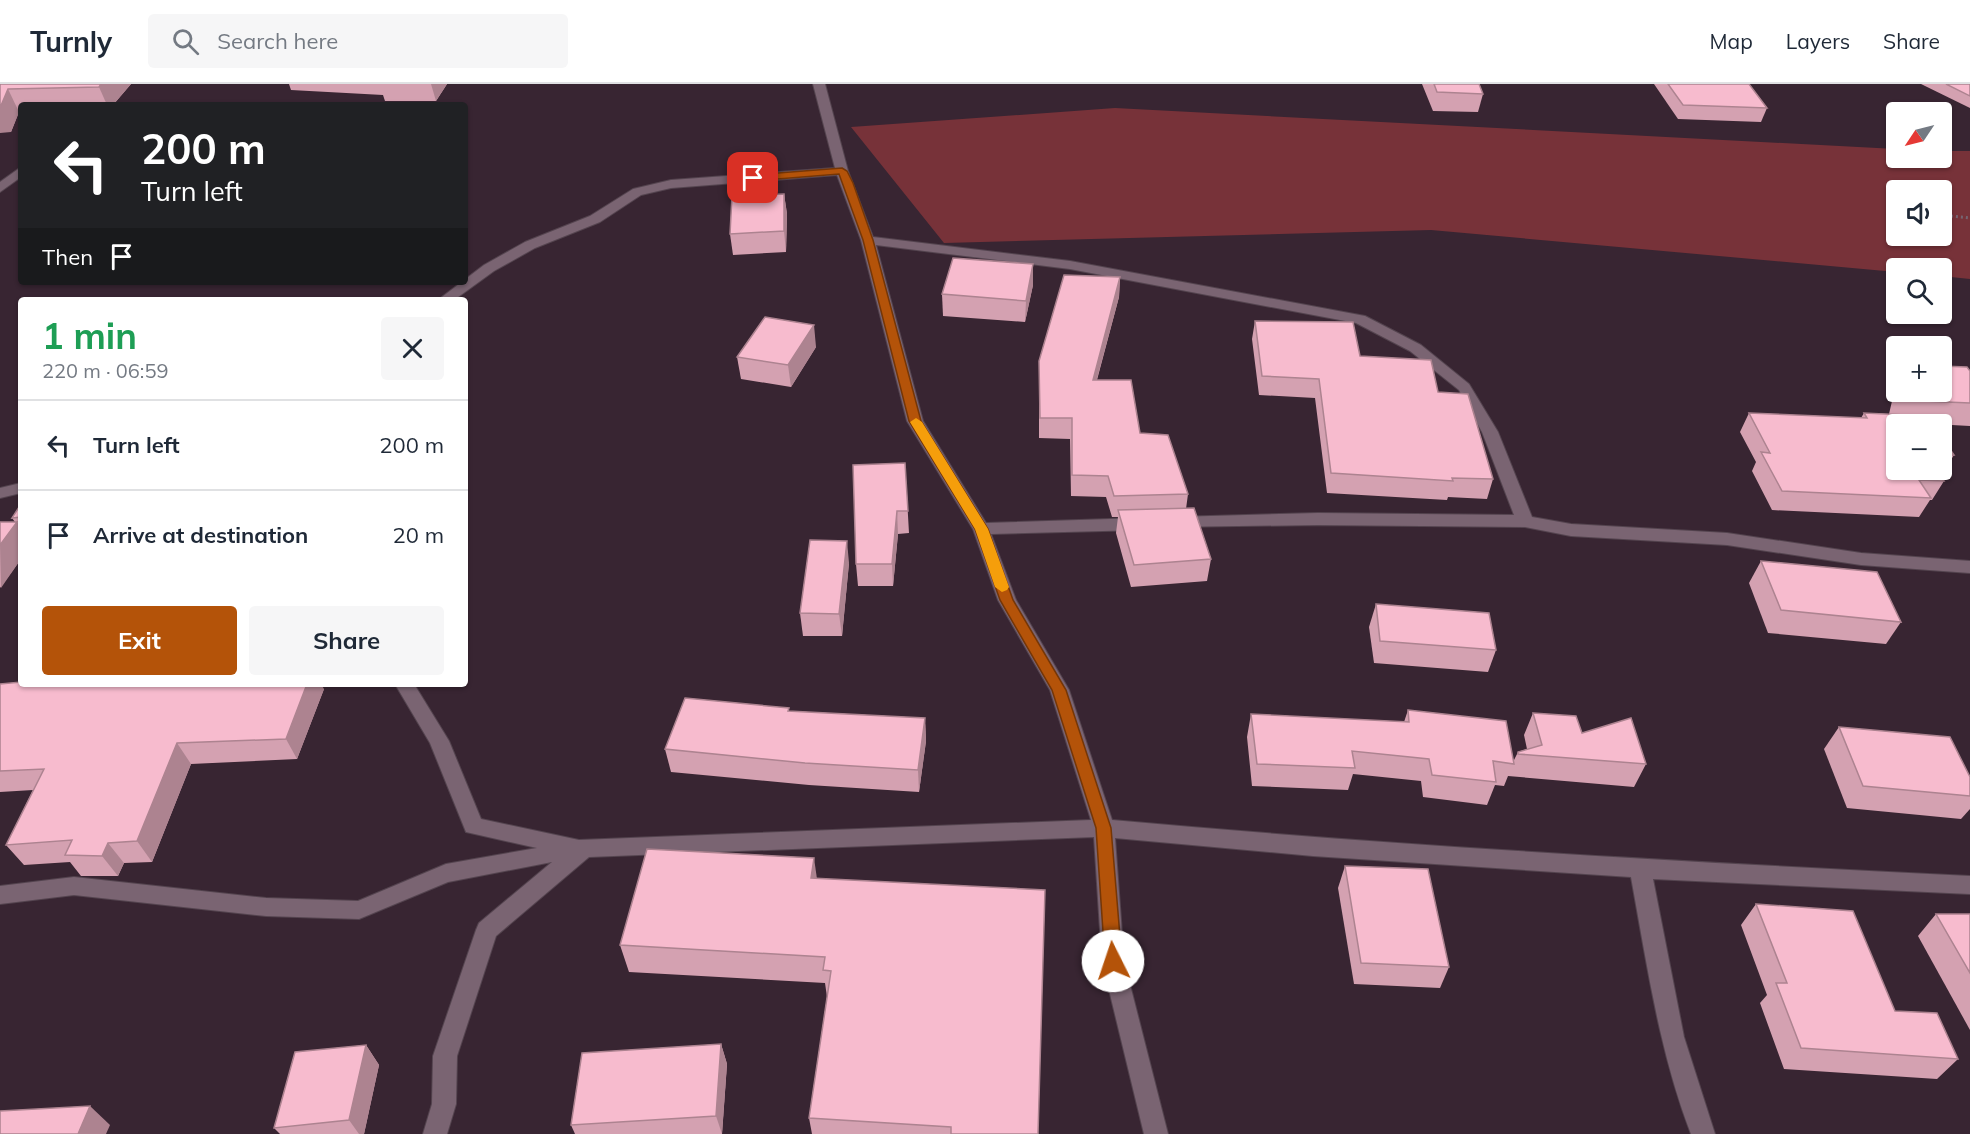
<!DOCTYPE html>
<html lang="en">
<head>
<meta charset="utf-8">
<style>
  body { margin:0; font-family:Mulish,sans-serif; background:#f6f6f7; color:#1f2937; height:100vh; display:flex; flex-direction:column; font-size:22px; white-space:nowrap }
  * { box-sizing:border-box; margin:0 }
  p { font-size:20px; color:#747a83 }
  .icon { flex:none; width:33px; height:33px; fill:none; stroke:currentColor; stroke-width:2; stroke-linecap:round; stroke-linejoin:round }
  .map { position:relative; flex:1; overflow:hidden }
  .drawer { position:absolute; left:18px; top:213px; width:450px; height:390px; display:flex; flex-direction:column; background:#fff; border-radius:6px; box-shadow:0 2px 4px #0004 }
  .drawer>* { flex:none }
  .hud { position:absolute; left:18px; top:18px; width:450px; height:183px; border-radius:6px; box-shadow:0 2px 4px #0004; background:#202124; color:#fff; overflow:hidden }
  .needle { width:39px; rotate:235deg }
  .tools { position:absolute; left:1886px; top:18px; display:grid; gap:12px }
  .tools a { display:grid; place-items:center; width:66px; height:66px; border-radius:6px; background:#fff; box-shadow:0 2px 4px #0004; font-size:30px }
  .pin { position:absolute; display:grid; place-items:center; width:51px; height:51px; color:#fff; margin:-26px; border-radius:12px; box-shadow:0 3px 9px #0006 }
  .me { position:absolute; width:66px; margin:-33px; rotate:356deg; stroke-linejoin:round; filter:drop-shadow(0 0 4px #0008) }
  .turn { display:flex; align-items:center; gap:21px; height:126px; padding:0 24px; font-size:27px }
  .turn .icon { width:78px; height:78px; stroke-width:2.5 }
  .turn b { display:block; font-size:42px; line-height:51px }
  .then { display:flex; align-items:center; height:57px; padding:0 24px; background:#0003; gap:12px; font-size:22px }
  .round { display:grid; place-items:center; flex:none; width:63px; height:63px; border-radius:6px; background:#f6f6f7 }
  .head { display:flex; align-items:center; justify-content:space-between; height:102px; padding:0 24px }
  h1 { font-size:36px; font-weight:700; line-height:45px; color:#1e9e55 }
  .action { display:flex; gap:12px; margin-top:auto; padding:12px 24px }
  .action a { flex:1; height:69px; border-radius:6px; background:#b45309; color:#fff; font-size:24px; font-weight:700; line-height:69px; text-align:center }
  .action a+a { background:#f6f6f7; color:#1f2937 }
  ul { padding:0; list-style:none }
  li { display:flex; align-items:center; gap:18px; height:90px; padding:0 24px; border-top:2px solid #e0e1e3 }
  li div { flex:1 }
  li b { display:block; font-size:22px }
  li em { font-style:normal }
  header { display:flex; align-items:center; gap:36px; box-sizing:border-box; height:84px; padding:0 30px; background:#fff; border-bottom:2px solid #e0e1e3 }
  header strong { font-size:28px }
  nav { display:flex; gap:33px; margin-inline-start:auto; font-size:21px }
  .search { width:420px; height:54px; background:#f6f6f7; display:flex; align-items:center; gap:15px; box-sizing:border-box; padding:0 21px; border-radius:6px; color:#747a83; font-size:22px }
  .map>svg:first-child { display:block }
  .green { fill:#773239; fill-rule:evenodd }
  .lines { fill:none; stroke-linecap:round; stroke-linejoin:round }
  .minor-casing { stroke:#54444f; stroke-width:2 }
  .path { stroke:#766571; stroke-width:3; stroke-dasharray:2 3; stroke-linecap:butt }
  .minor { fill:#7a6472; fill-rule:evenodd }
  .wall { fill:#d4a1b1 }
  .shaded-wall { fill:#ad8390 }
  .building { fill:#f7bbce; stroke:#ad8390; stroke-width:1.5 }
  .route { fill:#b45309; stroke:#753606; stroke-width:1.5 }
  .slow { fill:#f59e0b }
</style>
</head>
<body>
<header>
<strong>Turnly</strong>
<div class="search"><svg class="icon" aria-label="search" viewBox="0 0 24 24"><circle cx="10" cy="10" r="6"/><path d="M15 15l6 6"/></svg>Search here</div>
<nav><a>Map</a><a>Layers</a><a>Share</a></nav>
</header>
<div class="map">
<svg width="1970" height="1050" viewBox="0 0 1970 1050">
  <rect width="100%" height="100%" fill="#382532"/>
  <!-- green -->
  <path class="green" d="M 1115,24 L 1896,65 L 1896,74 L 1941,74 L 1941,67 L 1970,67 L 1970,195 L 1941,192 L 1941,184 L 1896,184 L 1896,188 L 1431,146 L 944,159 L 851,43 ZM 1896,106 L 1941,106 L 1941,152 L 1896,152 Z"/>
  <g class="lines">
    <defs>
      <g id="minor">
        <path d="M 813,0 L 825,0 L 848,87 L 873,153 L 1070,177 L 1365,232 L 1421,261 L 1469,300 L 1498,348 L 1532,433 L 1571,440 L 1727,449 L 1861,469 L 1970,477 L 1970,489 L 1861,481 L 1727,461 L 1571,452 L 1525,443 L 1318,441 L 1169,443 L 1167,439 L 1175,433 L 1318,429 L 1514,431 L 1482,348 L 1459,306 L 1410,267 L 1356,239 L 1070,185 L 876,161 L 923,337 L 986,439 L 1142,434 L 1150,440 L 1142,446 L 991,450 L 1016,516 L 1069,606 L 1112,736 C 1398,762 1683,778 1970,792 L 1970,810 L 1653,795 L 1684,953 L 1715,1050 L 1691,1050 C 1659,967 1647,880 1631,793 L 1313,772 L 1115,754 L 1124,877 L 1168,1050 L 1144,1050 L 1102,877 L 1094,753 L 589,773 L 496,852 L 457,972 L 456,1020 L 447,1050 L 423,1050 L 432,1020 L 433,972 L 476,846 L 479,839 L 552,778 L 448,798 L 359,835 L 266,832 L 74,811 L 0,820 L 0,802 L 74,793 L 266,814 L 358,817 L 446,780 L 537,764 L 466,748 L 430,659 L 395,600 L 414,600 L 449,657 L 481,735 L 579,756 L 1091,736 L 1050,606 L 998,516 L 973,445 L 907,337 L 861,156 L 837,91 L 671,104 L 641,111 L 600,138 L 535,164 L 494,187 L 454,216 L 438,216 L 484,181 L 525,158 L 590,132 L 633,105 L 671,96 L 835,84 Z"/>
        <polygon points="21,83 21,93 0,108 0,98"/>
        <polygon points="21,399 21,409 0,414 0,404"/>
      </g>
    </defs>
    <!-- minor casing -->
    <use href="#minor" class="minor-casing"/>
    <!-- path -->
    <polyline class="path" points="1941,131 1970,134"/>
    <!-- minor -->
    <use href="#minor" class="minor"/>
  </g>
  <!-- wall -->
  <g class="wall">
    <polygon points="0,0 131,0 113,21 21,21 21,28 19,28 11,48"/>
    <polygon points="289,0 447,0 436,17 385,17 383,11 291,6"/>
    <polygon points="1422,0 1479,0 1483,10 1478,28 1433,27"/>
    <polygon points="1654,0 1749,0 1767,24 1761,38 1678,35"/>
    <polygon points="1921,0 1970,0 1970,24"/>
    <polygon points="784,110 787,130 786,168 733,171 730,150"/>
    <polygon points="1120,193 1119,213 1097,296 1188,410 1186,425 1211,475 1207,497 1131,503 1116,449 1118,433 1112,433 1106,413 1071,412 1070,355 1039,354 1039,277"/>
    <polygon points="1033,201 1025,238 943,232 942,210"/>
    <polygon points="1255,237 1360,272 1438,308 1493,395 1487,415 1448,413 1447,416 1327,409 1315,314 1259,311 1252,255"/>
    <polygon points="816,263 791,303 741,295 737,273"/>
    <polygon points="1970,287 1970,342 1933,340 1896,386 1941,386 1941,352 1954,371 1942,390 1939,390 1944,397 1932,416 1930,416 1919,433 1772,426 1752,387 1756,378 1740,348 1749,329 1861,334 1864,329 1889,330 1896,300 1896,308 1941,308"/>
    <polygon points="905,379 909,449 898,450 893,502 858,502 856,480"/>
    <polygon points="21,420 21,475 0,504 0,438 15,438 12,434"/>
    <polygon points="1761,477 1901,538 1886,560 1768,549 1749,499"/>
    <polygon points="849,479 842,552 803,552 800,529"/>
    <polygon points="1376,520 1496,566 1488,588 1374,579 1369,543"/>
    <polygon points="0,600 324,605 297,675 191,680 152,778 124,779 118,792 81,792 70,778 24,781 6,761 33,706 0,708"/>
    <polygon points="1408,626 1513,678 1518,668 1527,665 1524,651 1533,629 1582,649 1646,680 1634,703 1508,692 1504,702 1495,701 1487,721 1423,713 1421,697 1353,690 1348,706 1252,702 1247,653 1251,630 1404,638"/>
    <polygon points="789,627 925,634 926,657 919,708 809,701 671,688 665,665"/>
    <polygon points="1839,643 1970,693 1970,725 1961,735 1847,724 1824,665"/>
    <polygon points="1345,782 1449,883 1440,904 1354,900 1338,804"/>
    <polygon points="817,794 1038,1050 812,1050 809,1034 827,913 825,899 629,888 620,861"/>
    <polygon points="1756,820 1895,927 1958,975 1937,995 1784,985 1760,919 1767,911 1741,841"/>
    <polygon points="1936,830 1970,830 1970,946 1918,852"/>
    <polygon points="721,960 727,980 722,1050 575,1050 571,1041"/>
    <polygon points="366,961 379,981 364,1050 280,1050 274,1044"/>
  </g>
  <!-- shaded-wall -->
  <g class="shaded-wall">
    <polygon points="101,0 131,0 113,21 107,21 99,3"/>
    <polygon points="431,0 447,0 436,17"/>
    <polygon points="8,5 19,28 11,48 0,49 0,24"/>
    <polygon points="784,110 787,130 786,168 784,147"/>
    <polygon points="1033,180 1033,201 1025,238 1026,217"/>
    <polygon points="1120,193 1119,213 1091,317 1093,296"/>
    <polygon points="814,241 816,263 791,303 788,281"/>
    <polygon points="897,427 898,450 893,502 892,480"/>
    <polygon points="17,438 21,444 21,475 1,504 0,461"/>
    <polygon points="847,457 849,479 842,552 839,530"/>
    <polygon points="307,600 321,600 324,605 297,675 286,655"/>
    <polygon points="925,634 926,657 919,708 918,686"/>
    <polygon points="177,659 191,680 152,778 137,757"/>
    <polygon points="108,759 124,779 118,792 102,772"/>
    <polygon points="814,774 818,802 811,794"/>
    <polygon points="721,960 727,980 722,1050 716,1032"/>
    <polygon points="366,961 379,981 364,1050 359,1050 349,1036"/>
    <polygon points="90,1022 110,1041 106,1050 78,1050"/>
  </g>
  <!-- building -->
  <g class="building">
    <polygon points="0,0 101,0 99,3 8,5 0,24"/>
    <polygon points="1434,0 1479,0 1483,10 1437,8"/>
    <polygon points="1668,0 1749,0 1767,24 1683,21"/>
    <polygon points="1946,0 1970,0 1970,12"/>
    <polygon points="784,110 784,147 730,150 732,112"/>
    <polygon points="953,174 1033,180 1026,217 942,210"/>
    <polygon points="1064,191 1120,193 1093,296 1131,296 1140,349 1168,351 1188,410 1114,412 1108,392 1072,391 1072,334 1040,334 1039,277"/>
    <polygon points="765,233 814,241 788,281 737,273"/>
    <polygon points="1255,237 1353,238 1360,272 1431,276 1438,308 1468,310 1493,395 1452,394 1453,397 1331,389 1319,295 1262,292"/>
    <polygon points="1941,282 1967,283 1970,287 1970,319 1900,316 1901,308 1941,308"/>
    <polygon points="1749,329 1867,334 1864,329 1928,332 1933,340 1896,340 1896,386 1936,386 1944,397 1919,396 1931,414 1782,407 1761,368 1770,369"/>
    <polygon points="1941,352 1954,371 1941,371"/>
    <polygon points="905,379 908,427 897,427 892,480 856,480 853,381"/>
    <polygon points="21,420 21,433 12,434"/>
    <polygon points="1194,424 1211,475 1134,481 1118,426"/>
    <polygon points="0,438 17,438 0,461"/>
    <polygon points="810,456 847,457 839,530 800,529"/>
    <polygon points="1761,477 1877,488 1901,538 1781,526"/>
    <polygon points="1376,520 1489,529 1496,566 1380,557"/>
    <polygon points="21,598 21,600 307,600 286,655 177,659 137,757 108,759 102,772 65,771 72,756 6,761 44,685 0,687 0,600"/>
    <polygon points="685,614 789,624 788,627 925,634 918,686 805,679 665,665"/>
    <polygon points="1408,626 1506,637 1514,680 1493,677 1496,698 1432,691 1429,675 1352,667 1355,684 1257,680 1251,630 1409,638"/>
    <polygon points="1533,629 1576,632 1582,649 1631,634 1646,680 1518,670 1518,668 1542,661"/>
    <polygon points="1839,643 1950,653 1970,693 1970,712 1863,702"/>
    <polygon points="647,765 814,774 811,794 1045,806 1038,1050 951,1050 951,1043 809,1034 831,887 823,886 825,873 620,861"/>
    <polygon points="1345,782 1428,785 1449,883 1361,879"/>
    <polygon points="1756,820 1853,827 1895,927 1937,929 1958,975 1801,964 1776,899 1787,899"/>
    <polygon points="1936,830 1970,830 1970,889"/>
    <polygon points="721,960 716,1032 571,1041 582,969"/>
    <polygon points="366,961 349,1036 274,1044 295,968"/>
    <polygon points="90,1022 78,1050 0,1050 0,1027"/>
  </g>
  <!-- route -->
  <polygon class="route" points="842,84 847,87 853,99 873,156 921,337 988,445 1013,516 1066,606 1111,744 1122,877 1120,882 1113,884 1107,882 1105,877 1096,744 1052,606 1000,516 975,445 909,337 863,156 839,90 753,97 748,94 753,91"/>
  <!-- slow -->
  <polygon class="slow" points="916,334 922,338 988,445 1009,503 1007,506 1002,508 995,503 975,445 910,338"/>
</svg>
<div class="tools">
<a><svg class="needle" viewBox="-14 -14 28 28"><path d="M0-13l5 13h-10z" fill="#e53935"/><path d="M0 13l5-13h-10z" fill="#747a83"/></svg></a>
<a><svg class="icon" aria-label="sound" viewBox="0 0 24 24"><path d="M4 9h4l5-4v14l-5-4H4zM17 9q2 3 0 6"/></svg></a>
<a><svg class="icon" aria-label="search" viewBox="0 0 24 24"><circle cx="10" cy="10" r="6"/><path d="M15 15l6 6"/></svg></a>
<a>+</a>
<a>−</a>
</div>
<div class="pin" style="left:753px;top:94px;background:#d93025"><svg class="icon" aria-label="arrive" viewBox="0 0 24 24"><path d="M6 21V4h12l-3 4 3 4H6"/></svg></div>
<svg class="me" style="left:1113px;top:877px" viewBox="-20 -20 40 40"><circle r="19" fill="#fff"/><path d="M0-13L10 11 0 6-10 11z" fill="#b45309"/></svg>
<div class="hud">
<div class="turn"><svg class="icon" aria-label="left" viewBox="0 0 24 24"><path d="M17 20v-9H6M10 6l-5 5 5 5"/></svg><div><b>200 m</b>Turn left</div></div>
<div class="then">Then<svg class="icon" aria-label="arrive" viewBox="0 0 24 24"><path d="M6 21V4h12l-3 4 3 4H6"/></svg></div>
</div>
<section class="drawer">
<div class="head"><div><h1>1 min</h1><p>220 m · 06:59</p></div><a class="round"><svg class="icon" aria-label="close" viewBox="0 0 24 24"><path d="M6 6l12 12M18 6L6 18"/></svg></a></div>
<ul>
<li><svg class="icon" aria-label="left" viewBox="0 0 24 24"><path d="M17 20v-9H6M10 6l-5 5 5 5"/></svg><div><b>Turn left</b></div><em>200 m</em></li>
<li><svg class="icon" aria-label="arrive" viewBox="0 0 24 24"><path d="M6 21V4h12l-3 4 3 4H6"/></svg><div><b>Arrive at destination</b></div><em>20 m</em></li>
</ul>
<div class="action"><a>Exit</a><a>Share</a></div>
</section>
</div>
</body>
</html>
